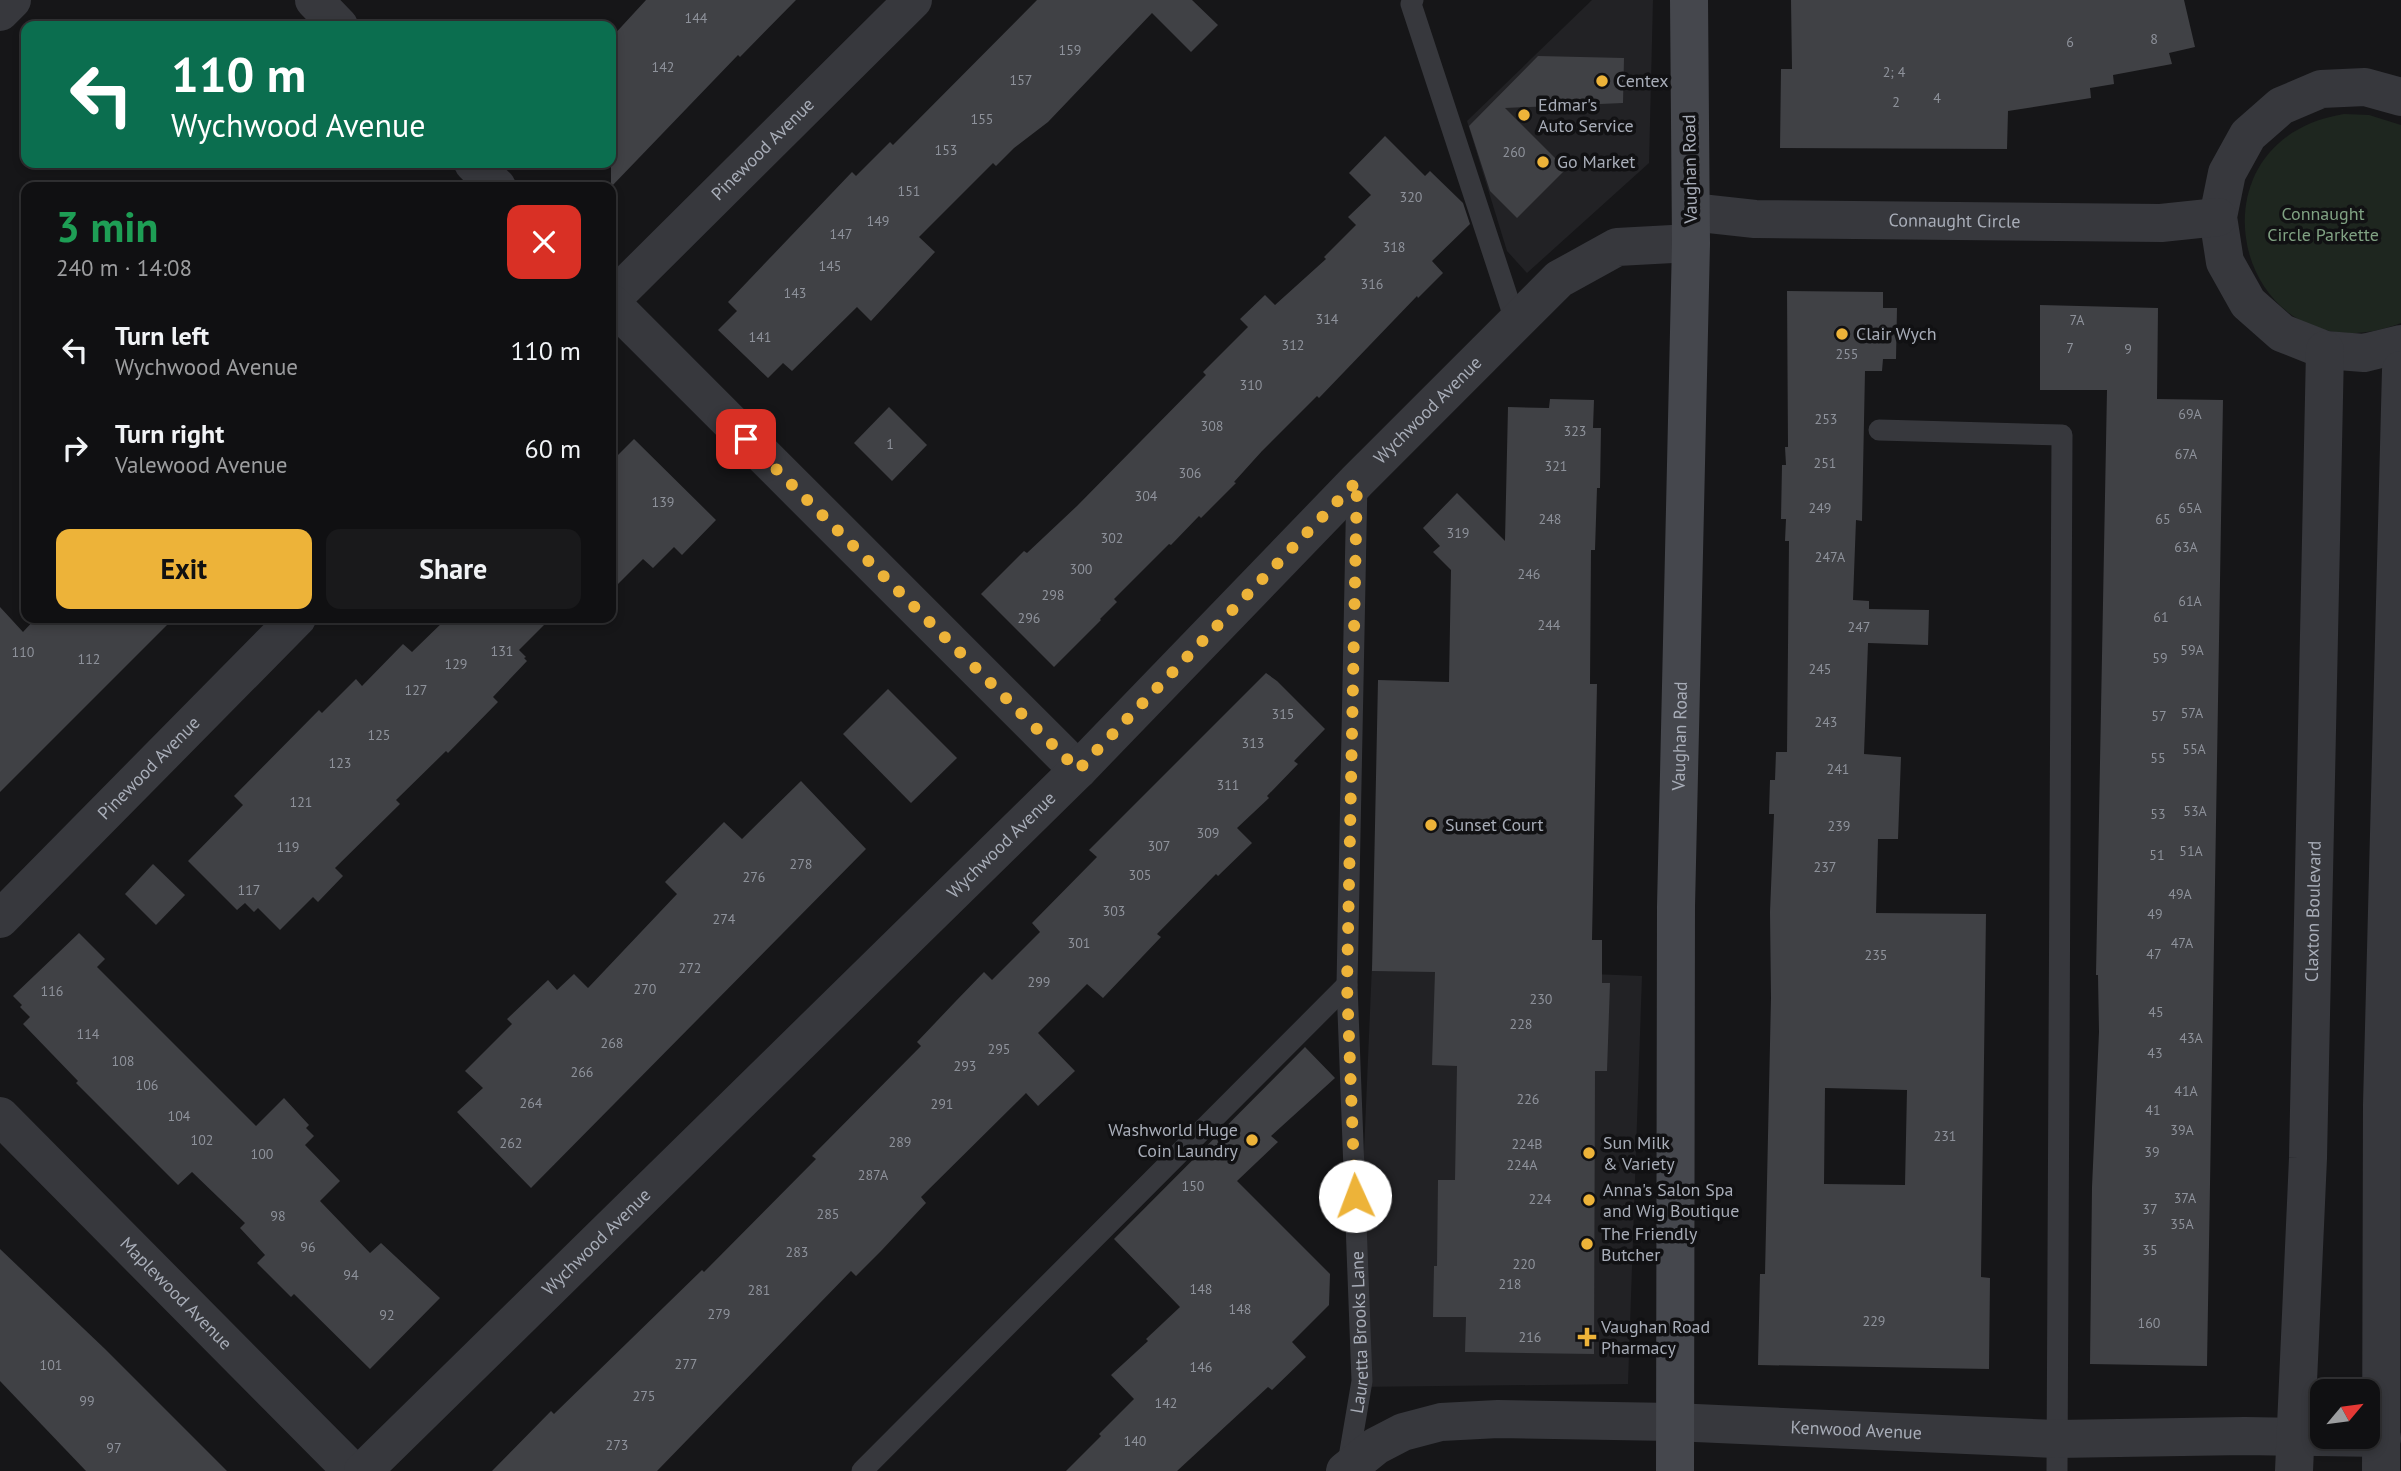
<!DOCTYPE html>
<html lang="en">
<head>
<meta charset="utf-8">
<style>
  body { margin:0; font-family:"PT Sans",sans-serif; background:#19191b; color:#f1f3f6; height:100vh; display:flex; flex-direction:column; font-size:26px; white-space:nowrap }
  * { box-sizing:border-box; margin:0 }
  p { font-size:23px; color:#9c9d9f }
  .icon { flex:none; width:38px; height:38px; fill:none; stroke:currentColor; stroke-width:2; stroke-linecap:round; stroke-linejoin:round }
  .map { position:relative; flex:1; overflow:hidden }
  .side { position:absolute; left:21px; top:182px; width:595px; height:441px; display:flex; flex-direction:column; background:#101012; border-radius:14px; box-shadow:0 4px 10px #0003,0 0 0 2px #303032 }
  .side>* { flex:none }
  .top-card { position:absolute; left:21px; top:21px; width:595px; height:147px; border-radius:14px; box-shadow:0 4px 10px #0003,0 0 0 2px #303032; background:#0b6e4f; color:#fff; overflow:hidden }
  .needle { width:46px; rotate:61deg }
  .fabs { position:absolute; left:2310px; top:1379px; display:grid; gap:14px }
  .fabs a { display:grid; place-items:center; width:70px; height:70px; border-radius:14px; background:#101012; box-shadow:0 4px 10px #0003,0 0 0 2px #303032; font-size:35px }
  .pin { position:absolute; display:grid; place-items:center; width:60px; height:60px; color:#fff; margin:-30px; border-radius:14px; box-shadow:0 4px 10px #0006 }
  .me { position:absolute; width:77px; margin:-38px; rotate:358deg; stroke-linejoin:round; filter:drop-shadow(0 0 5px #0008) }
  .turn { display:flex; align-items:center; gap:24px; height:147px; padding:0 35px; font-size:32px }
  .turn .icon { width:91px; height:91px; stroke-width:2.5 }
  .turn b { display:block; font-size:49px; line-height:60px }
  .round { display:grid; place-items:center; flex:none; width:74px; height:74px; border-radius:14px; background:#19191b }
  .overview { display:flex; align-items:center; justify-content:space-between; height:119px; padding:0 35px }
  h1 { font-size:42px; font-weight:700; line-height:52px; color:#1e9e55 }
  .action { display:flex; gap:14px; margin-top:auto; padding:14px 35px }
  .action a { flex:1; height:80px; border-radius:14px; background:#edb339; color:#111; font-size:28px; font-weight:700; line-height:80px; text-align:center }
  .action a+a { background:#19191b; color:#f1f3f6 }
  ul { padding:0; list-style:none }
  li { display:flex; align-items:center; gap:21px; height:98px; padding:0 35px }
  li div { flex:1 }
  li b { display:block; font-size:26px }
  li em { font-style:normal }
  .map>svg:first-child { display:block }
  .built { fill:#222225 }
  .green { fill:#1e261f }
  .building { fill:#404145; fill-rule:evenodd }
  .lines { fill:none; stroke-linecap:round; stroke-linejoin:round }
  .lane { stroke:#37383d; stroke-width:21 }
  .street { stroke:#37383d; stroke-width:38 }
  .secondary { stroke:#45474d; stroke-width:38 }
  .route { stroke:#edb339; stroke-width:12; stroke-dasharray:0 21.6 }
  .poi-dot { fill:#edb339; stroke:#111113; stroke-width:2.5 }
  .labels { text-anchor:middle; stroke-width:7; stroke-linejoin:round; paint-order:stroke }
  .number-label { font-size:14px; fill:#8e929b }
  .poi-label { font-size:18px; fill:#a8adb8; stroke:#111113; text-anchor:start }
  .street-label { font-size:18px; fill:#a8adb8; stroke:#111113 }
  .park-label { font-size:18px; fill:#80a283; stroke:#111113 }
</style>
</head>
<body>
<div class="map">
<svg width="2401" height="1471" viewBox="0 0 2401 1471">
  <rect width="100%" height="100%" fill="#161618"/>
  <!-- built -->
  <g class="built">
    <polygon points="1592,0 1653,0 1649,163 1527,273 1507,251 1467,121"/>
    <polygon points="1372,965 1642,976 1628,1384 1354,1387"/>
  </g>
  <!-- green -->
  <path class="green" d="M 2344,114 L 2369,115 L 2401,125 L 2401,323 C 2239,385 2176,141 2344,114 Z"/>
  <!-- building -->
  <g class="building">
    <polygon points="646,0 796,0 740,57 738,55 611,187 611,38"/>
    <polygon points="1037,0 1192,0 1218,25 1191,52 1152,13 1048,122 1014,148 996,166 993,163 919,237 935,252 871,321 857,307 792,371 783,363 768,378 718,330 737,311 728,302 852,172 856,176 890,142 893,145"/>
    <polygon points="1791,0 2184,0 2195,47 2169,53 2172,64 2113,75 2114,84 2090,88 2091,98 2008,111 2007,149 1780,148 1781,69 1792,69"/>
    <polygon points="1538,56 1624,58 1623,103 1505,108 1566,169 1517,218 1490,191 1469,126"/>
    <polygon points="1385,136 1425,176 1430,171 1463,203 1470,224 1432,261 1443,273 1418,298 1417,296 1319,398 1317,396 1262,451 1234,482 1236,483 1201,518 1199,516 1171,545 1169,544 1114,599 1117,602 1100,619 1101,620 1054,667 981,594 1024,551 1027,553 1077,506 1206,375 1203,372 1248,327 1240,319 1265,295 1275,305 1326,259 1324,257 1356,225 1348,217 1371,195 1349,173"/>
    <path d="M 1787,291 L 1883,292 L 1883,308 L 1897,308 L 1896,359 L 1883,359 L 1882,371 L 1865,371 L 1862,521 L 1856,520 L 1853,600 L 1869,601 L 1869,609 L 1929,610 L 1928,645 L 1868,643 L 1864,754 L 1901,757 L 1898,839 L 1878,839 L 1876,913 L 1986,914 L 1981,1277 L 1990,1278 L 1989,1369 L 1758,1365 L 1760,1274 L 1765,1274 L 1771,998 L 1770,912 L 1774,814 L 1769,814 L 1770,780 L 1775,780 L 1776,752 L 1787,752 L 1789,541 L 1785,541 L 1786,519 L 1781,519 L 1782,465 L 1786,465 L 1785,447 L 1788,447 ZM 1825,1088 L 1907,1090 L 1905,1185 L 1824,1184 Z"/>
    <polygon points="2040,305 2158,308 2157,399 2223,400 2207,1366 2090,1364 2092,1187 2099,1032 2098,975 2096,975 2107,390 2040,390"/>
    <polygon points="1550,399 1594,400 1593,428 1601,428 1600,488 1597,488 1595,550 1591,550 1590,684 1597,684 1592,940 1602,940 1602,983 1610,983 1607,1071 1595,1071 1594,1354 1465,1352 1466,1317 1433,1317 1434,1266 1437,1266 1438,1180 1455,1180 1457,1066 1432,1065 1435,972 1372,971 1378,680 1449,682 1451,570 1433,552 1440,546 1423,528 1457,493 1505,541 1508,407 1549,408"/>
    <polygon points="889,407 927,445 892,481 854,443"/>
    <polygon points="634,439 716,520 682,555 674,547 653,568 643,559 611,591 611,462"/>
    <polygon points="0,607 23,632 36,618 174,618 0,792"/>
    <polygon points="447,618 551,618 519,650 526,657 524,658 527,661 493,697 498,702 448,753 446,751 396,800 400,804 335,868 343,876 318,902 313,897 280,930 258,908 254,912 245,903 237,910 188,861 243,805 234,796 319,710 322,713 356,679 362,686 403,644 412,652"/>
    <polygon points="1266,673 1277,681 1325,729 1294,761 1298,764 1267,796 1269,798 1237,828 1252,843 1218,876 1216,874 1157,934 1161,937 1103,998 1087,984 1038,1033 1075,1071 1038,1106 1026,1093 921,1197 926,1203 881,1251 856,1276 851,1271 657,1471 492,1471 551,1411 554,1414 702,1270 704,1272 816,1159 812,1156 921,1046 917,1042 955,1002 984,972 992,980 1040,932 1032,923 1097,857 1089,850"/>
    <polygon points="888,689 957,758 911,803 843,734"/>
    <polygon points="801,781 866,849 531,1188 457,1112 483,1088 465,1071 512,1024 507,1019 548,980 557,990 574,974 588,988 677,894 665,882 724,822 742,839"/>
    <polygon points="153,864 185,895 156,925 125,894"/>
    <polygon points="79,933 105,959 97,967 256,1126 284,1098 309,1125 306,1128 314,1136 305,1145 340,1181 320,1201 370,1253 381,1243 440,1298 370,1369 294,1294 291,1297 257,1263 265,1255 240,1228 245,1223 192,1172 178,1185 76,1083 78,1081 23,1024 30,1017 20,1007 22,1005 13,996"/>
    <polygon points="1305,1047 1335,1078 1271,1136 1278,1142 1237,1181 1330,1274 1329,1305 1292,1342 1306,1357 1272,1390 1268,1387 1177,1471 1066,1471 1101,1436 1099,1434 1134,1399 1111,1375 1148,1341 1146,1339 1180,1307 1114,1239"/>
    <polygon points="0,1249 105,1349 227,1471 86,1471 0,1381"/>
  </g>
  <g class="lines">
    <!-- lane -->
    <g class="lane">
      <polyline points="1413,0 1411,4 1516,323"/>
      <polyline points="1879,430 2062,435 2057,1471"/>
      <path id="s1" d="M 1347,1469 L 1362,1381 L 1347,985 L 1357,481"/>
      <polyline points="862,1471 1347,985"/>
    </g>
    <!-- street -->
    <g class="street">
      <polyline points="314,0 339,26"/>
      <polyline points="0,12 12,0"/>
      <polyline points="2401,97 2365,87 2321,89 2281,106 2248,135 2227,173 2218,217 2225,262 2248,303 2282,333 2325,350 2364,353 2401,344"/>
      <polyline points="473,163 497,187"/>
      <path id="s2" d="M 1691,212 L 1755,219 L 2161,223 L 2218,217"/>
      <path id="s3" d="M 611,300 L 913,0"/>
      <polyline points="611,303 1078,770"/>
      <path id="s4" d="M 0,919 L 297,618"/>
      <path id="s5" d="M 0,1116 L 352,1471"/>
      <path id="s6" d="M 363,1471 L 1078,770 L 1357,481 L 1559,279 L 1617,247 L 1691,243"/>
      <path id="s7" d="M 1345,1471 L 1376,1446 L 1403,1432 L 1441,1422 L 1498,1419 L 1673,1422 L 2056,1439 L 2245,1436 L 2382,1438"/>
      <path id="s8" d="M 2294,1471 L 2308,1158 L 2325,350"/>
      <polyline points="2381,1471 2382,1105 2401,370"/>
    </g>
    <!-- secondary -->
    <path class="secondary" id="s9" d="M 1675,1471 L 1676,907 L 1691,243 L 1689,0"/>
  </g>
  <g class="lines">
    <!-- route -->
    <polyline class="route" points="746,439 1078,770 1357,481 1347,985 1355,1196"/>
  </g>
  <!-- markers -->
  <g class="poi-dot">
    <circle cx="1602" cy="81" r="7"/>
    <circle cx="1524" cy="115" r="7"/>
    <circle cx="1543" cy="162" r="7"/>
    <circle cx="1842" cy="334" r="7"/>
    <circle cx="1431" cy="825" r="7"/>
    <circle cx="1252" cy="1140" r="7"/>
    <circle cx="1589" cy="1153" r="7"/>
    <circle cx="1589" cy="1200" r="7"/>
    <circle cx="1587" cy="1244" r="7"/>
    <path d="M1583.5 1326.5h7v7h7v7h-7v7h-7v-7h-7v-7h7z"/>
  </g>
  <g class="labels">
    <!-- number labels -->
    <g class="number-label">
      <text x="696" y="23">144</text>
      <text x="2154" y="44">8</text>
      <text x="2070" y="47">6</text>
      <text x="1070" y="55">159</text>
      <text x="663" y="72">142</text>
      <text x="1894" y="77">2; 4</text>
      <text x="1021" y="85">157</text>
      <text x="1937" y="103">4</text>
      <text x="1896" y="107">2</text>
      <text x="982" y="124">155</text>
      <text x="946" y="155">153</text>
      <text x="1514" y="157">260</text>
      <text x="909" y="196">151</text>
      <text x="1411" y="202">320</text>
      <text x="878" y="226">149</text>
      <text x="841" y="239">147</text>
      <text x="1394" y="252">318</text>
      <text x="830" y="271">145</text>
      <text x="1372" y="289">316</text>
      <text x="795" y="298">143</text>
      <text x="1327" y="324">314</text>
      <text x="2077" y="325">7A</text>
      <text x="760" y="342">141</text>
      <text x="1293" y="350">312</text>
      <text x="2070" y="353">7</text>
      <text x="2128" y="354">9</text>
      <text x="1847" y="359">255</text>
      <text x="1251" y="390">310</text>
      <text x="2190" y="419">69A</text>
      <text x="1826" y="424">253</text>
      <text x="1212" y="431">308</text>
      <text x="1575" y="436">323</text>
      <text x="890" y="449">1</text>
      <text x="2186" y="459">67A</text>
      <text x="1825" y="468">251</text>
      <text x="1556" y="471">321</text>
      <text x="1190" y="478">306</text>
      <text x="1146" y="501">304</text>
      <text x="663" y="507">139</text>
      <text x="1820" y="513">249</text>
      <text x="2190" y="513">65A</text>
      <text x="1550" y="524">248</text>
      <text x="2163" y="524">65</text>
      <text x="1458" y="538">319</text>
      <text x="1112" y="543">302</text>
      <text x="2186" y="552">63A</text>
      <text x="1830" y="562">247A</text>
      <text x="1081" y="574">300</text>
      <text x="1529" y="579">246</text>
      <text x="1053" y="600">298</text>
      <text x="2190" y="606">61A</text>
      <text x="2161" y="622">61</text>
      <text x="1029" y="623">296</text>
      <text x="1549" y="630">244</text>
      <text x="1859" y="632">247</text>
      <text x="2192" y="655">59A</text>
      <text x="502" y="656">131</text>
      <text x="23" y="657">110</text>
      <text x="2160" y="663">59</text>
      <text x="89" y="664">112</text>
      <text x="456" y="669">129</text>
      <text x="1820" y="674">245</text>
      <text x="416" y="695">127</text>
      <text x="2192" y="718">57A</text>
      <text x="1283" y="719">315</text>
      <text x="2159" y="721">57</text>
      <text x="1826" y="727">243</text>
      <text x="379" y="740">125</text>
      <text x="1253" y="748">313</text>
      <text x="2194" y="754">55A</text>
      <text x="2158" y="763">55</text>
      <text x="340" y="768">123</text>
      <text x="1838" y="774">241</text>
      <text x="1228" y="790">311</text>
      <text x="301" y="807">121</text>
      <text x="2195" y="816">53A</text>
      <text x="2158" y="819">53</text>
      <text x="1839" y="831">239</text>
      <text x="1208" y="838">309</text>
      <text x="1159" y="851">307</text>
      <text x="288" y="852">119</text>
      <text x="2191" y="856">51A</text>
      <text x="2157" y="860">51</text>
      <text x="801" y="869">278</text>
      <text x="1825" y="872">237</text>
      <text x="1140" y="880">305</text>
      <text x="754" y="882">276</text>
      <text x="249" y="895">117</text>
      <text x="2180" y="899">49A</text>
      <text x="1114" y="916">303</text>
      <text x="2155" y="919">49</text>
      <text x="724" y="924">274</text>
      <text x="1079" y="948">301</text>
      <text x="2182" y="948">47A</text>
      <text x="2154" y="959">47</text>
      <text x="1876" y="960">235</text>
      <text x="690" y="973">272</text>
      <text x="1039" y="987">299</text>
      <text x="645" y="994">270</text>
      <text x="52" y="996">116</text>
      <text x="1541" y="1004">230</text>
      <text x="2156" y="1017">45</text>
      <text x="1521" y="1029">228</text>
      <text x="88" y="1039">114</text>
      <text x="2191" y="1043">43A</text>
      <text x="612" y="1048">268</text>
      <text x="999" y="1054">295</text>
      <text x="2155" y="1058">43</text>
      <text x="123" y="1066">108</text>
      <text x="965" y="1071">293</text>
      <text x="582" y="1077">266</text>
      <text x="147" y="1090">106</text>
      <text x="2186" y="1096">41A</text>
      <text x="1528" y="1104">226</text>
      <text x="531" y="1108">264</text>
      <text x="942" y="1109">291</text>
      <text x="2153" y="1115">41</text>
      <text x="179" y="1121">104</text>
      <text x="2182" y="1135">39A</text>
      <text x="1945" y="1141">231</text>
      <text x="202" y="1145">102</text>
      <text x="900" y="1147">289</text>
      <text x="511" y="1148">262</text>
      <text x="1527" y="1149">224B</text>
      <text x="2152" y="1157">39</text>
      <text x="262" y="1159">100</text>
      <text x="1522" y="1170">224A</text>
      <text x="873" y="1180">287A</text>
      <text x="1193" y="1191">150</text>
      <text x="2185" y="1203">37A</text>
      <text x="1540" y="1204">224</text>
      <text x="2150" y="1214">37</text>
      <text x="828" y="1219">285</text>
      <text x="278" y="1221">98</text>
      <text x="2182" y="1229">35A</text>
      <text x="308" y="1252">96</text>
      <text x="2150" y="1255">35</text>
      <text x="797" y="1257">283</text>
      <text x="1524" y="1269">220</text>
      <text x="351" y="1280">94</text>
      <text x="1510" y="1289">218</text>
      <text x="1201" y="1294">148</text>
      <text x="759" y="1295">281</text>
      <text x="1240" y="1314">148</text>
      <text x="719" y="1319">279</text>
      <text x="387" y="1320">92</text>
      <text x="1874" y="1326">229</text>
      <text x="2149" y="1328">160</text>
      <text x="1530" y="1342">216</text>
      <text x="686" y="1369">277</text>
      <text x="51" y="1370">101</text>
      <text x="1201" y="1372">146</text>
      <text x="644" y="1401">275</text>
      <text x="87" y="1406">99</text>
      <text x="1166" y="1408">142</text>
      <text x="1135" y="1446">140</text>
      <text x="617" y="1450">273</text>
      <text x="114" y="1453">97</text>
    </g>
    <!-- poi labels -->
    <g class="poi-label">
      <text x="1616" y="87">Centex</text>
      <text x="1538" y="111">Edmar's<tspan x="1538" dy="21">Auto Service</tspan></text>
      <text x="1557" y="168">Go Market</text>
      <text x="1856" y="340">Clair Wych</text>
      <text x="1445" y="831">Sunset Court</text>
      <text x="1238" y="1136" text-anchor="end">Washworld Huge<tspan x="1238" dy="21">Coin Laundry</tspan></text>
      <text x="1603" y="1149">Sun Milk<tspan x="1603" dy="21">&amp; Variety</tspan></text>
      <text x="1603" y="1196">Anna's Salon Spa<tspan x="1603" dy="21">and Wig Boutique</tspan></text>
      <text x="1601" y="1240">The Friendly<tspan x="1601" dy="21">Butcher</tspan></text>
      <text x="1601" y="1333">Vaughan Road<tspan x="1601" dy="21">Pharmacy</tspan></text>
    </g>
    <!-- street labels -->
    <g class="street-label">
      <text dy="6" stroke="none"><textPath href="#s3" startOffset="214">Pinewood Avenue</textPath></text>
      <text transform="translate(1690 169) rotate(-91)" y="6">Vaughan Road</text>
      <text dy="6" stroke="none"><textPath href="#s2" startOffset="264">Connaught Circle</textPath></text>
      <text dy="6" stroke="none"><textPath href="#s6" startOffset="1503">Wychwood Avenue</textPath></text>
      <text dy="6" stroke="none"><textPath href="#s9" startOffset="735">Vaughan Road</textPath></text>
      <text dy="6" stroke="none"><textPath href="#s4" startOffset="212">Pinewood Avenue</textPath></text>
      <text dy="6" stroke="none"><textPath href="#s6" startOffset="894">Wychwood Avenue</textPath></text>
      <text dy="6" stroke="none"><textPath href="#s8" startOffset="560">Claxton Boulevard</textPath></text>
      <text dy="6" stroke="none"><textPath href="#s6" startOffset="327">Wychwood Avenue</textPath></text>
      <text dy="6" stroke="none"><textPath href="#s5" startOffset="250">Maplewood Avenue</textPath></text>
      <text dy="6" stroke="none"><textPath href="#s1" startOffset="138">Lauretta Brooks Lane</textPath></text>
      <text dy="6" stroke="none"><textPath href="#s7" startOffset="525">Kenwood Avenue</textPath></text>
    </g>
    <!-- park labels -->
    <g class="park-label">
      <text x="2323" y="220">Connaught<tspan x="2323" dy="21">Circle Parkette</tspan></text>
    </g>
  </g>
</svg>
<div class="fabs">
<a><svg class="needle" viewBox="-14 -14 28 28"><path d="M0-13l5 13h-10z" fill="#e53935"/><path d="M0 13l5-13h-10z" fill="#9c9d9f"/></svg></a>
</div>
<div class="pin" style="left:746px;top:439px;background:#d93025"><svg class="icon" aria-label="arrive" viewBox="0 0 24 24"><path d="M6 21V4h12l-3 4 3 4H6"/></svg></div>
<svg class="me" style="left:1355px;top:1196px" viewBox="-20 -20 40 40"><circle r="19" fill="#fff"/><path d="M0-13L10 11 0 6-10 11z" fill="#edb339"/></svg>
<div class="top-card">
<div class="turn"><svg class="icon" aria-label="left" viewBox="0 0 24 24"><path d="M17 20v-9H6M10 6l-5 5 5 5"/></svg><div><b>110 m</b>Wychwood Avenue</div></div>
</div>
<section class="side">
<div class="overview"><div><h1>3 min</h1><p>240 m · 14:08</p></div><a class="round" style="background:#d93025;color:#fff"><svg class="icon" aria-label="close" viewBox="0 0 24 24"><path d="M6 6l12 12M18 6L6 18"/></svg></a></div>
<ul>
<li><svg class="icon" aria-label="left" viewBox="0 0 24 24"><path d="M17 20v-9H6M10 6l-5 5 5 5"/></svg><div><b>Turn left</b><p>Wychwood Avenue</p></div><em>110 m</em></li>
<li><svg class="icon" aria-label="right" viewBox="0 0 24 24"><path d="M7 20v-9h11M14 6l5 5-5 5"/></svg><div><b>Turn right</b><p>Valewood Avenue</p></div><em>60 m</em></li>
</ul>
<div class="action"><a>Exit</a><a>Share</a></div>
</section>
</div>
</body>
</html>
